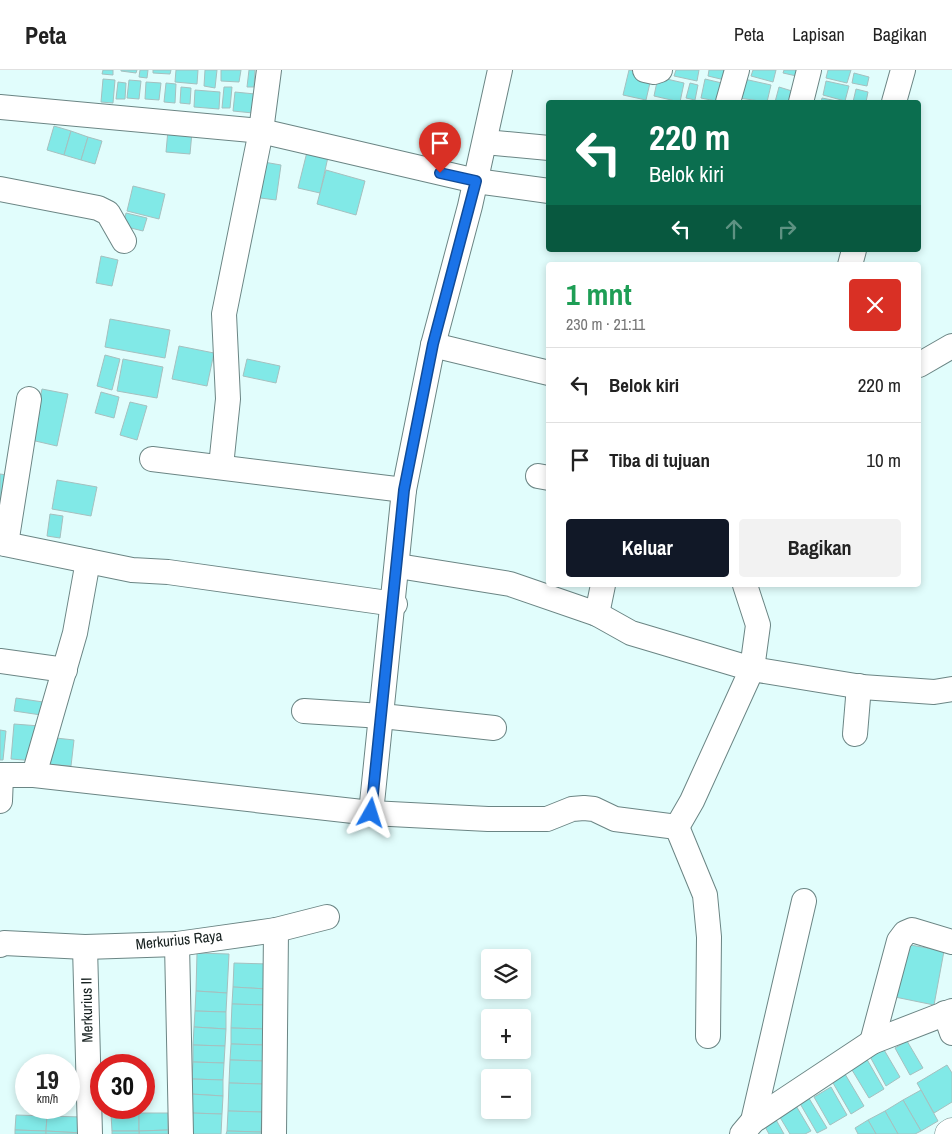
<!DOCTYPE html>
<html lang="id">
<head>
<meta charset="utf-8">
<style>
  body { margin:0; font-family:"Archivo Narrow",sans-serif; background:#f2f2f2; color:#222; height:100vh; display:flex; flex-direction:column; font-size:19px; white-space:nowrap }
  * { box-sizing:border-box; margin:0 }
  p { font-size:16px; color:#767676 }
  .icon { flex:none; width:28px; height:28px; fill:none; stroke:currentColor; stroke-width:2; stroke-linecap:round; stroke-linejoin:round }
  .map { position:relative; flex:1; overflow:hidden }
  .sheet { position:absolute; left:546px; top:192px; width:375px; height:325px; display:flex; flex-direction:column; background:#fff; border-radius:5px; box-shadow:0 2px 8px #0003 }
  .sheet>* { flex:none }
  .top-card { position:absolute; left:546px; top:30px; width:375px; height:152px; border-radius:5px; box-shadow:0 2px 8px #0003; background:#0b6e4f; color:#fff; overflow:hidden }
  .controls { position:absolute; left:481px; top:879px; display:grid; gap:10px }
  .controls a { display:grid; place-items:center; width:50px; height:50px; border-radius:5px; background:#fff; box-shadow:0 2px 8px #0003; font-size:25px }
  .speed { position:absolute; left:15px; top:984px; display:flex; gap:10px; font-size:25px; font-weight:700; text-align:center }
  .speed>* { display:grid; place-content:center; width:65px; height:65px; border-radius:50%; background:#fff; box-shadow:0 2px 8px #0003; line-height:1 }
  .speed small { font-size:12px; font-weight:400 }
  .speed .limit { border:8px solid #d22; background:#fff; color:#111 }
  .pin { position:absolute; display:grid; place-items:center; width:42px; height:42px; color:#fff; margin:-51px -21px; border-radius:50% 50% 50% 0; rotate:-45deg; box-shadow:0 0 5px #0007 }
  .pin .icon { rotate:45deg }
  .me { position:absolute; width:55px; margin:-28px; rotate:6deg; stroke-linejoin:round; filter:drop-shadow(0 0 4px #0008) }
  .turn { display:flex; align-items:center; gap:18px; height:105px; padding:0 20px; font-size:22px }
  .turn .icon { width:65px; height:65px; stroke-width:2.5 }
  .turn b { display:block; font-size:35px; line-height:42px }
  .lanes { display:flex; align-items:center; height:48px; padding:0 20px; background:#0003; justify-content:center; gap:25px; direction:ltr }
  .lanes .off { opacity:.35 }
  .round { display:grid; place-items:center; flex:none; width:52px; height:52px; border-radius:5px; background:#f2f2f2 }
  .head { display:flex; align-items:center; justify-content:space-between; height:85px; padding:0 20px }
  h1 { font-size:30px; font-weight:700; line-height:38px; color:#1e9e55 }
  .action { display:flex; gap:10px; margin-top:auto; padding:10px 20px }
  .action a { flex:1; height:58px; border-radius:5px; background:#111827; color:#fff; font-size:20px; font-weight:700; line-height:58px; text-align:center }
  .action a+a { background:#f2f2f2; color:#222 }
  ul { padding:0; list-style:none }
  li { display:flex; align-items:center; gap:15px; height:75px; padding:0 20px; border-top:1px solid #e0e0e0 }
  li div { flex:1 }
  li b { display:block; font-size:19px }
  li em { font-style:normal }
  header { display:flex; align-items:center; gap:30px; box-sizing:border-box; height:70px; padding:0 25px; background:#fff; border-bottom:1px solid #e0e0e0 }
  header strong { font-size:24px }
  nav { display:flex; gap:28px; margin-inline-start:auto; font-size:18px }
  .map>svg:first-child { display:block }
  .building { fill:#81e9e7; stroke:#a5c0bf }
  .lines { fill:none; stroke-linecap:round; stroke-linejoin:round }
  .street-casing { stroke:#6b8584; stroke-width:26 }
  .secondary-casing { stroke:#6b8584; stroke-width:29 }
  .street { stroke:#fff; stroke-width:24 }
  .secondary { stroke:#fff; stroke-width:28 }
  .route-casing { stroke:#114b97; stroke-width:12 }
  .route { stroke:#1a73e8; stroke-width:9 }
  .labels { text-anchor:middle; stroke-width:4; stroke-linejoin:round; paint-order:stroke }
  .street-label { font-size:15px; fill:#151f1e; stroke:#fff }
</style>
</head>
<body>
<header>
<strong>Peta</strong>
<nav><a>Peta</a><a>Lapisan</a><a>Bagikan</a></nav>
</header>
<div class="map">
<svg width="952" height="1064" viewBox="0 0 952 1064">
  <rect width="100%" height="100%" fill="#e1fdfc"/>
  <!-- building -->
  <g class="building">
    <polygon points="103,0 113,0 113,5 102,4"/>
    <polygon points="121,0 137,0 136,3 121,1"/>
    <polygon points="140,0 148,0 147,8 139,7"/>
    <polygon points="153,0 171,0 170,4 153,3"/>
    <polygon points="176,0 198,0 197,14 175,12"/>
    <polygon points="205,0 217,0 215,18 204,16"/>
    <polygon points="221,0 241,0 239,12 221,11"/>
    <polygon points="249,0 255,0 254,17 247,17"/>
    <polygon points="629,0 652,4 646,30 623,25"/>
    <polygon points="676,0 699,0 697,11 674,6"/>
    <polygon points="709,0 728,0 729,11 708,6"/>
    <polygon points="753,0 776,0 773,12 751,6"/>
    <polygon points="784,0 803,0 801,7 783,3"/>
    <polygon points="828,0 851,0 847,13 826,8"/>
    <polygon points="854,3 869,7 867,16 852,13"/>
    <polygon points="658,7 684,13 680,32 654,26"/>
    <polygon points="103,9 115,10 113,33 101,32"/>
    <polygon points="705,9 726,14 721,32 701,28"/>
    <polygon points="744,9 771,15 767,32 739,28"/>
    <polygon points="129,10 141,11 139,29 127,28"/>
    <polygon points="826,11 849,16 845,31 823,25"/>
    <polygon points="118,12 126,13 125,29 116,29"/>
    <polygon points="146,12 161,13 159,30 145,29"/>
    <polygon points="166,13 176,14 175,33 164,32"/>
    <polygon points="690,13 698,15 695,30 686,28"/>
    <polygon points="181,17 191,18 190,34 180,33"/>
    <polygon points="224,17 232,17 230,38 222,38"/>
    <polygon points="779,17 792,21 790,32 775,32"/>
    <polygon points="856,19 868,22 866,32 853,32"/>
    <polygon points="195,20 220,22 219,39 194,37"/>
    <polygon points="235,22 255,24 253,43 233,41"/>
    <polygon points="822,28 842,32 821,32"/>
    <polygon points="54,56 71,61 64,85 47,80"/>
    <polygon points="168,60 192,62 190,84 166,82"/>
    <polygon points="71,61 88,67 81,90 64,85"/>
    <polygon points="88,67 102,71 95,94 81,90"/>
    <polygon points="307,82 328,87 320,123 298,118"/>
    <polygon points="258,91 281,95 276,130 253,127"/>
    <polygon points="326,100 365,111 356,145 317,134"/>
    <polygon points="133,116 165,124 159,149 127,141"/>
    <polygon points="126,143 147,148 143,161 123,156"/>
    <polygon points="101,186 118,190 112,216 96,213"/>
    <polygon points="110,249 170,260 165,288 105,277"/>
    <polygon points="179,276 214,283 207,316 172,309"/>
    <polygon points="105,285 120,289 112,320 97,316"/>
    <polygon points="123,289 163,297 157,328 117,321"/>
    <polygon points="247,289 280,296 276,313 243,306"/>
    <polygon points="42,319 68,324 57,376 31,370"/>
    <polygon points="101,322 119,327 114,348 95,343"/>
    <polygon points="130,332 147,336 137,370 120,365"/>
    <polygon points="0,404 14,406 10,434 0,433"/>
    <polygon points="57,410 97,417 91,446 52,439"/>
    <polygon points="50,444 63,446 60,468 47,466"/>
    <polygon points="16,628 50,633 48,646 14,641"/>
    <polygon points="14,654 40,656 37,691 11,689"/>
    <polygon points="0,660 6,661 3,690 0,690"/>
    <polygon points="47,667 74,670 71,696 44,694"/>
    <polygon points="905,874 944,881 934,935 895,927"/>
    <polygon points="197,883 229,884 227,923 196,921"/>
    <polygon points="234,893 268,894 267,919 233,917"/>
    <polygon points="233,917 267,919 266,935 232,934"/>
    <polygon points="196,921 227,923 226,942 195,941"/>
    <polygon points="232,934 266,935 265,959 231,958"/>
    <polygon points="195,941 226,942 226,959 194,957"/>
    <polygon points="194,957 226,959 225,976 193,975"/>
    <polygon points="231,958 265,959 265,975 231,974"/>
    <polygon points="907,971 923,998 910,1005 895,978"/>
    <polygon points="880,973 900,1007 886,1016 867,981"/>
    <polygon points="231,974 265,975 264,991 230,990"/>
    <polygon points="193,975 225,976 224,993 193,992"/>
    <polygon points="865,986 884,1019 869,1028 849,995"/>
    <polygon points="230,990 264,991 263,1014 229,1013"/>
    <polygon points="193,992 224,993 223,1010 192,1009"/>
    <polygon points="947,995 952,1003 952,1032 934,1043 917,1013"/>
    <polygon points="842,999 864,1036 851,1044 829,1006"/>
    <polygon points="192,1009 223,1010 223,1026 191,1024"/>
    <polygon points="229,1013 263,1014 262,1042 228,1041"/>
    <polygon points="831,1017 847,1045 830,1055 814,1027"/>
    <polygon points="921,1020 938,1051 921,1061 903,1030"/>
    <polygon points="191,1024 223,1026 222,1044 190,1043"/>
    <polygon points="807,1025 827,1058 817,1063 798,1030"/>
    <polygon points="903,1030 921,1061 915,1064 898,1064 885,1041"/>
    <polygon points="795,1034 811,1061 805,1064 790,1064 778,1044"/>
    <polygon points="228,1041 262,1042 261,1062 227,1061"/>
    <polygon points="885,1041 898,1064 876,1064 868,1050"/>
    <polygon points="139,1043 139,1061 112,1061 111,1044"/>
    <polygon points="139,1043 168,1043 168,1060 139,1061"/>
    <polygon points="190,1043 222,1044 221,1064 190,1064"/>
    <polygon points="16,1045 47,1046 46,1061 15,1060"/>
    <polygon points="47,1046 82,1047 82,1063 46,1061"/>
    <polygon points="774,1046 784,1064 769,1064 763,1053"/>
    <polygon points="868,1050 876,1064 858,1064 855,1058"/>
    <polygon points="15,1060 46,1061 46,1064 15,1064"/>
    <polygon points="168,1060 168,1064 139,1064 139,1061"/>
    <polygon points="46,1061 82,1063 82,1064 46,1064"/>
    <rect x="112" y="1061" width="27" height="3"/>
    <polygon points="227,1061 261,1062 261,1064 226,1064"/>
  </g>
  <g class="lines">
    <defs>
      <g id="street">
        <polyline points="645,0 654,2 660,0"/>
        <polyline points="728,32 737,0"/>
        <polyline points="801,32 809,0"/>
        <polyline points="894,32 903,0"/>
        <polyline points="0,37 261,61 476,111 549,121"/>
        <polyline points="485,72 549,78"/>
        <polyline points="0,119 98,138 108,143 124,171"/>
        <polyline points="850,195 854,180"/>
        <polyline points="433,275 549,303"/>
        <polyline points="919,295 952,276"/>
        <polyline points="152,389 404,420"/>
        <polyline points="221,396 228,329 224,244 261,61 269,0"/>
        <polyline points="538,406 549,408"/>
        <polyline points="0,473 88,491 75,563 34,705"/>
        <polyline points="6,474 29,329"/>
        <polyline points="88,491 132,500 168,502 395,534"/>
        <polyline points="398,496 510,514 597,544 631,563 752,599 862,617 934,622 952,619"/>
        <polyline points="597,544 603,515"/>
        <polyline points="0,591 65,600"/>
        <polyline points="304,641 382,646 494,658"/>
        <polyline points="855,664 859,616"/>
        <polyline points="0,705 34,705 371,743 488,749 547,749 572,739 584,738 594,739 615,749 677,757"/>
        <polyline points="0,731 1,706"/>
        <polyline points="371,743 404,420 433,275 470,136 500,0"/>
        <polyline points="677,757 692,731 752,599 758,555 745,515"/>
        <polyline points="677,757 705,825 709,867 708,966"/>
        <polyline points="177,874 181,1064"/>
        <polyline points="0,875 4,873 85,877 177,874 276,860 327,847"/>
        <polyline points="85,877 90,1064"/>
        <polyline points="945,943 952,963"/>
        <polyline points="872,972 899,871 905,863 912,860 952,872"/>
        <polyline points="753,1051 804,831"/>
        <polyline points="274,1064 276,860"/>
        <polyline points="742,1064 753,1051 872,972 952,941"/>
      </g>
      <polyline id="secondary" points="949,1064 952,1062"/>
    </defs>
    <!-- street casing -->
    <use href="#street" class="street-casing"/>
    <!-- secondary casing -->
    <use href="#secondary" class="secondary-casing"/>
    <!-- street -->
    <use href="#street" class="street"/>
    <!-- secondary -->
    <use href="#secondary" class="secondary"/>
  </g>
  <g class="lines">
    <defs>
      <polyline id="route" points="371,743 404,420 433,274 476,111 440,103"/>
    </defs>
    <!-- route casing -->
    <use href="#route" class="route-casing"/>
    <!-- route -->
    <use href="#route" class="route"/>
  </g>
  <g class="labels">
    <!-- street labels -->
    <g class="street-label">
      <text transform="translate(179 870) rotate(-6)" y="5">Merkurius Raya</text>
      <text transform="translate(87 940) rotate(-91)" y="5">Merkurius II</text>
    </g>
  </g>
</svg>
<div class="controls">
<a><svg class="icon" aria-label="layers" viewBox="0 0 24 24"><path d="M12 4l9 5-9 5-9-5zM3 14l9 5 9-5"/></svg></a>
<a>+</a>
<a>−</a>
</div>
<div class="speed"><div>19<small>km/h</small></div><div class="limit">30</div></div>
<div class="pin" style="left:440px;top:103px;background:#d93025"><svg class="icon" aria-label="arrive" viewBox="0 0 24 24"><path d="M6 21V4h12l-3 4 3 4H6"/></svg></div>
<svg class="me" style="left:371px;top:743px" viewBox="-20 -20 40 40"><path d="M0-17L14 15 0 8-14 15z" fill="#1a73e8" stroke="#fff" stroke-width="4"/></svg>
<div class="top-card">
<div class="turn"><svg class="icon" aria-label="left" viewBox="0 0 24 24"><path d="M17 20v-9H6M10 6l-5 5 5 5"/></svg><div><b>220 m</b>Belok kiri</div></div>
<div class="lanes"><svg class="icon" aria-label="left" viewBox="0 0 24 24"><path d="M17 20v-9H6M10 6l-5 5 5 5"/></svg><svg class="icon off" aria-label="ahead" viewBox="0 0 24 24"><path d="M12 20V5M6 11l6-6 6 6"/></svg><svg class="icon off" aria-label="right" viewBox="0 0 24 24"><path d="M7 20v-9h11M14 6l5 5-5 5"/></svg></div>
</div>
<section class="sheet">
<div class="head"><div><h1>1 mnt</h1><p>230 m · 21:11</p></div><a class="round" style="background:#d93025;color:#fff"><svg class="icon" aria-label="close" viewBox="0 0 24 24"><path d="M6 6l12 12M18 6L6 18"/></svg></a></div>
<ul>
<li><svg class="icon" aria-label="left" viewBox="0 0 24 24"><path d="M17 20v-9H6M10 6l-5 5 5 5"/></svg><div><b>Belok kiri</b></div><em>220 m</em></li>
<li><svg class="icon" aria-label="arrive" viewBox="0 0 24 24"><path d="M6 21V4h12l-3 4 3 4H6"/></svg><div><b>Tiba di tujuan</b></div><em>10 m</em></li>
</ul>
<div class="action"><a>Keluar</a><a>Bagikan</a></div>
</section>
</div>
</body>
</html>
